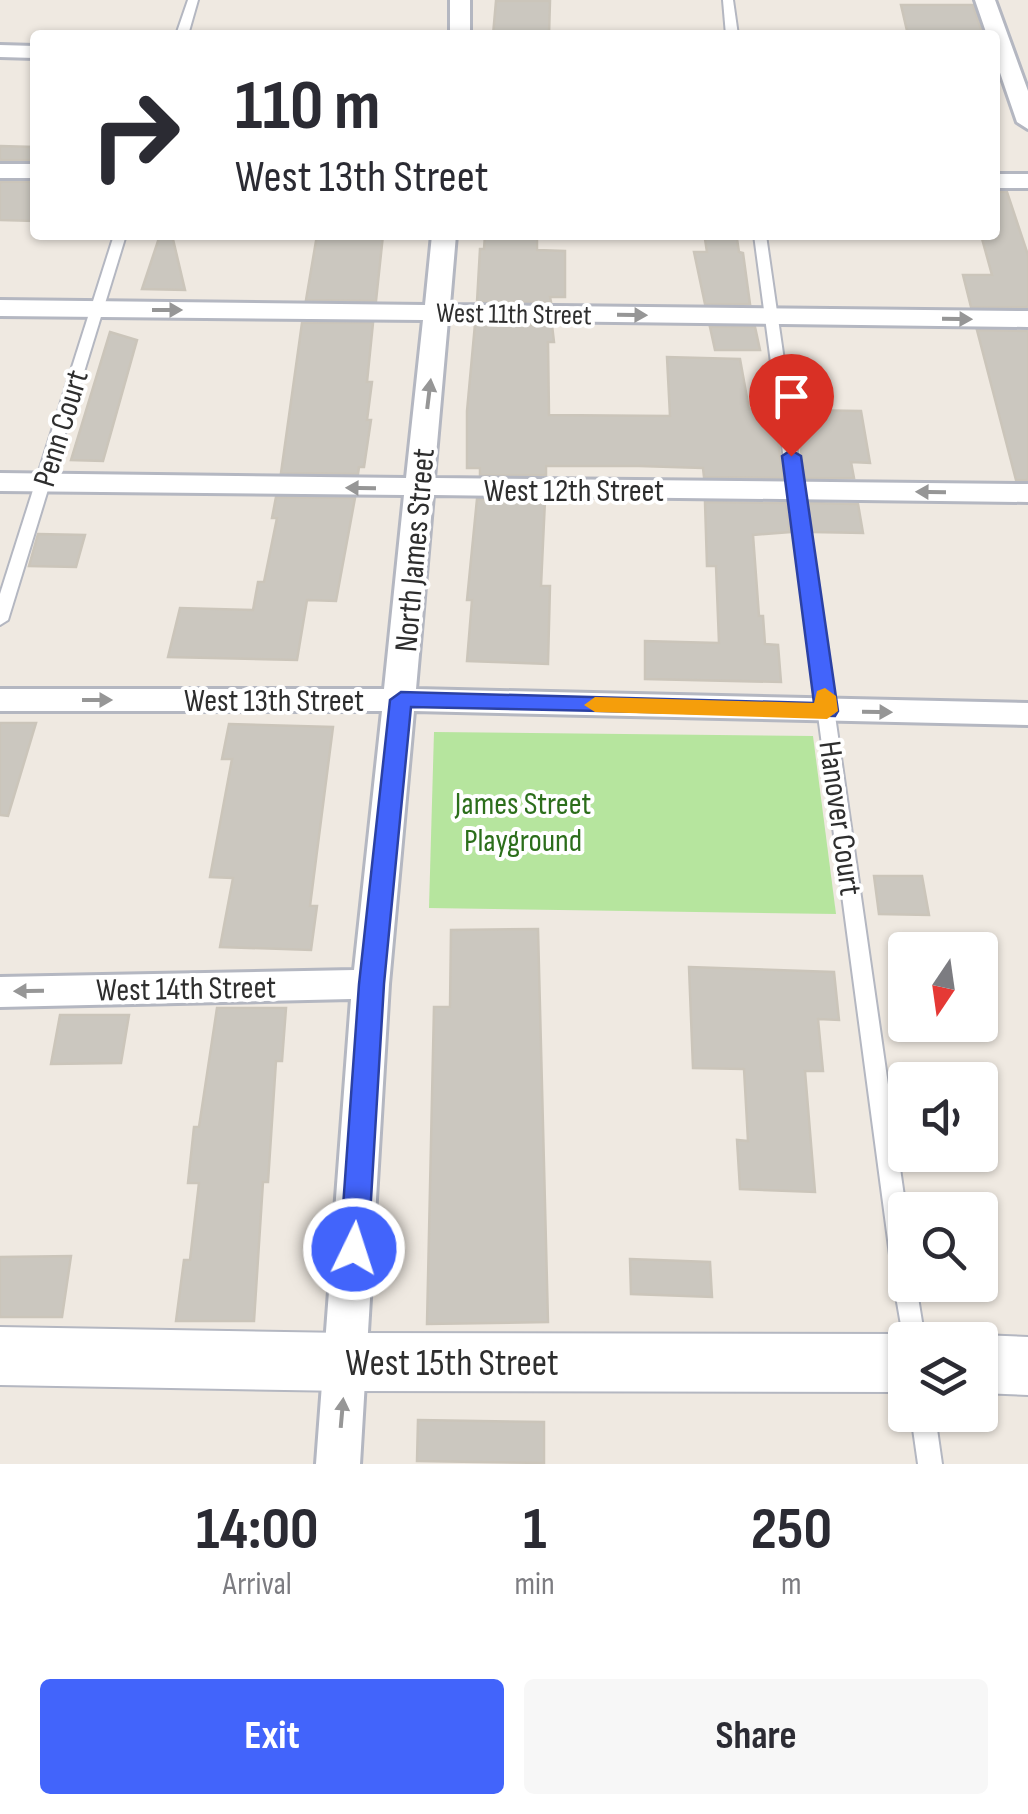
<!DOCTYPE html>
<html lang="en">
<head>
<meta charset="utf-8">
<style>
  body { margin:0; font-family:"Sofia Sans Condensed",sans-serif; background:#f7f7f7; color:#2b2b33; height:100vh; display:flex; flex-direction:column; font-size:38px; white-space:nowrap }
  * { box-sizing:border-box; margin:0 }
  p { font-size:32px; color:#7c7c81 }
  .icon { flex:none; width:55px; height:55px; fill:none; stroke:currentColor; stroke-width:2; stroke-linecap:round; stroke-linejoin:round }
  .map { position:relative; height:1464px; overflow:hidden }
  .sheet { display:flex; flex-direction:column; background:#fff; flex:1 }
  .sheet>* { flex:none }
  .guide { position:absolute; left:30px; top:30px; width:970px; height:210px; border-radius:10px; box-shadow:0 2px 8px #0004; background:#fff; color:#2b2b33; overflow:hidden }
  .needle { width:65px; rotate:193deg }
  .tools { position:absolute; left:888px; top:932px; display:grid; gap:20px }
  .tools a { display:grid; place-items:center; width:110px; height:110px; border-radius:10px; background:#fff; box-shadow:0 2px 8px #0004; font-size:50px }
  .pin { position:absolute; display:grid; place-items:center; width:85px; height:85px; color:#fff; margin:-102px -42px; border-radius:50% 50% 50% 0; rotate:-45deg; box-shadow:0 0 10px #0007 }
  .pin .icon { rotate:45deg }
  .me { position:absolute; width:110px; margin:-55px; rotate:4deg; stroke-linejoin:round; filter:drop-shadow(0 0 8px #0008) }
  .turn { display:flex; align-items:center; gap:35px; height:210px; padding:0 40px; font-size:45px }
  .turn .icon { width:130px; height:130px; stroke-width:2.5 }
  .turn b { display:block; font-size:70px; line-height:85px }
  .eta { display:flex; justify-content:space-evenly; align-items:center; height:170px; text-align:center }
  .eta b { font-size:60px; font-weight:700; line-height:70px }
  .action { display:flex; gap:20px; margin-top:auto; padding:20px 40px }
  .action a { flex:1; height:115px; border-radius:10px; background:#4264fb; color:#fff; font-size:40px; font-weight:700; line-height:115px; text-align:center }
  .action a+a { background:#f7f7f7; color:#2b2b33 }
  .map>svg:first-child { display:block }
  .green { fill:#b6e59e }
  .building { fill:#cbc7bf; stroke:#cbc5ba; stroke-width:2.5 }
  .lines { fill:none; stroke-linecap:round; stroke-linejoin:round }
  .service-casing { stroke:#b4b7c1; stroke-width:4 }
  .minor-casing { stroke:#b4b7c1; stroke-width:6 }
  .secondary-casing { stroke:#b4b7c1; stroke-width:4 }
  .service { fill:#fff; fill-rule:evenodd }
  .minor { fill:#fff; fill-rule:evenodd }
  .secondary { fill:#fff; fill-rule:evenodd }
  .oneway { fill:#969696 }
  .route { fill:#4264fb; stroke:#2b41a3; stroke-width:2.5 }
  .slow { fill:#f59e0b }
  .labels { text-anchor:middle; stroke-width:8; stroke-linejoin:round; paint-order:stroke }
  .far-street-label { font-size:28px; fill:#2e2e2e; stroke:#fff }
  .street-label { font-size:32px; fill:#2e2e2e; stroke:#fff }
  .park-label { font-size:32px; fill:#2c6e1b; stroke:#fff }
  .near-street-label { font-size:38px; fill:#2e2e2e; stroke:#fff }
</style>
</head>
<body>
<div class="map">
<svg width="1028" height="1464" viewBox="0 0 1028 1464">
  <rect width="100%" height="100%" fill="#efe9e1"/>
  <!-- green -->
  <polygon class="green" points="434,732 813,736 836,914 429,908"/>
  <!-- building -->
  <g class="building">
    <polygon points="496,1 550,1 549,35 493,35"/>
    <polygon points="901,5 973,5 983,35 908,35"/>
    <polygon points="0,146 35,147 35,160 0,160"/>
    <polygon points="0,182 35,182 35,221 0,220"/>
    <polygon points="995,192 1007,192 1028,255 1028,307 971,307 963,275 992,275 981,235 995,235"/>
    <polygon points="160,235 172,235 185,290 142,289"/>
    <polygon points="317,235 383,235 376,301 306,300"/>
    <polygon points="485,235 537,235 537,250 565,251 565,297 550,297 551,302 477,302 480,249 484,249"/>
    <polygon points="705,239 737,239 739,252 743,253 750,304 705,304 694,252 707,252"/>
    <polygon points="302,323 373,323 367,382 372,382 367,420 371,420 364,467 359,467 358,474 281,473"/>
    <polygon points="475,324 552,325 554,342 548,342 549,415 670,416 667,357 740,359 749,409 774,410 783,478 704,477 703,468 639,466 546,466 546,475 480,475 480,468 467,468 467,411"/>
    <polygon points="710,327 755,327 760,350 715,350"/>
    <polygon points="977,330 1028,331 1028,480 1016,480"/>
    <polygon points="110,332 137,340 103,461 71,460"/>
    <polygon points="795,410 861,411 870,463 851,462 854,478 805,478"/>
    <polygon points="276,497 355,498 336,601 307,600 297,660 168,657 180,608 253,610 258,582 264,582 277,518 272,518"/>
    <polygon points="477,499 545,500 541,586 550,586 548,664 467,661 472,600 467,600"/>
    <polygon points="705,502 786,503 790,532 753,535 759,616 763,616 765,644 778,645 781,682 645,679 645,641 719,643 716,566 707,566"/>
    <polygon points="808,503 858,504 863,533 812,532"/>
    <polygon points="38,534 85,535 76,567 29,566"/>
    <polygon points="0,723 36,723 8,816 0,815"/>
    <polygon points="229,724 333,727 310,906 317,906 311,950 220,947 233,878 210,877 232,759 222,759"/>
    <polygon points="874,876 922,876 929,915 879,914"/>
    <polygon points="538,929 548,1322 427,1324 434,1007 450,1007 451,930"/>
    <polygon points="689,967 834,972 839,1020 818,1019 823,1071 805,1071 815,1192 740,1189 737,1140 748,1141 744,1069 693,1068"/>
    <polygon points="217,1008 286,1008 282,1061 276,1061 268,1182 263,1182 254,1321 176,1321 184,1260 190,1260 199,1183 188,1183 194,1127 199,1127"/>
    <polygon points="60,1015 129,1015 121,1063 51,1064"/>
    <polygon points="71,1256 62,1317 0,1317 0,1257"/>
    <polygon points="630,1259 710,1262 712,1297 631,1294"/>
    <polygon points="418,1420 544,1422 544,1463 417,1461"/>
  </g>
  <g class="lines">
    <defs>
      <g id="service">
        <polygon points="188,0 198,0 188,35 176,35"/>
        <polygon points="723,0 733,0 738,35 726,35"/>
        <polygon points="114,235 126,235 8,620 0,625 0,594"/>
        <polygon points="754,235 766,235 906,1210 905,1285 916,1285 925,1340 905,1340 905,1348 894,1285"/>
        <polygon points="911,1415 935,1415 942,1464 918,1464"/>
      </g>
      <g id="minor">
        <rect x="450" y="0" width="20" height="35"/>
        <polygon points="975,0 995,0 1028,91 1028,129 1017,122 995,58 995,35 987,35"/>
        <polygon points="0,45 35,46 35,58 0,57"/>
        <rect x="0" y="164" width="35" height="14"/>
        <rect x="995" y="174" width="33" height="14"/>
        <polygon points="432,235 456,235 450,305 1028,311 1028,327 448,320 434,478 1028,484 1028,502 433,495 416,689 1028,703 1028,725 414,711 389,984 360,1464 316,1464 351,999 0,1007 0,977 354,970 382,711 0,711 0,689 384,689 404,495 0,491 0,473 406,478 423,320 0,316 0,300 425,305"/>
      </g>
      <g id="secondary">
        <polygon points="0,1327 346,1333 905,1334 921,1340 905,1340 905,1392 346,1391 0,1385"/>
        <polygon points="980,1335 1028,1337 1028,1395 980,1393 980,1340 967,1340"/>
      </g>
    </defs>
    <!-- service casing -->
    <use href="#service" class="service-casing"/>
    <!-- minor casing -->
    <use href="#minor" class="minor-casing"/>
    <!-- secondary casing -->
    <use href="#secondary" class="secondary-casing"/>
    <!-- service -->
    <use href="#service" class="service"/>
    <!-- minor -->
    <use href="#minor" class="minor"/>
    <!-- secondary -->
    <use href="#secondary" class="secondary"/>
  </g>
  <!-- one-way arrows -->
  <defs><path id="oneway-solid" d="M-6-.8H1V-3.2L6.5 0L1 3.2V.8H-6Z" transform="scale(2.5)"/></defs>
  <g class="oneway">
    <use href="#oneway-solid" transform="translate(167 310)"/>
    <use href="#oneway-solid" transform="translate(632 315) rotate(1)"/>
    <use href="#oneway-solid" transform="translate(957 319) rotate(1)"/>
    <use href="#oneway-solid" transform="translate(429 394) rotate(-83)"/>
    <use href="#oneway-solid" transform="translate(361 488) rotate(-179)"/>
    <use href="#oneway-solid" transform="translate(931 492) rotate(-179)"/>
    <use href="#oneway-solid" transform="translate(97 700)"/>
    <use href="#oneway-solid" transform="translate(877 712) rotate(1)"/>
    <use href="#oneway-solid" transform="translate(29 991) rotate(179)"/>
    <use href="#oneway-solid" transform="translate(342 1413) rotate(-85)"/>
  </g>
  <!-- route -->
  <polygon class="route" points="791,450 801,456 838,711 835,716 411,707 384,984 368,1249 364,1258 354,1262 344,1258 340,1249 359,984 390,700 401,692 814,703 782,456"/>
  <!-- slow -->
  <polygon class="slow" points="825,688 836,696 838,711 827,719 595,712 584,705 595,697 814,703 817,691"/>
  <g class="labels">
    <!-- far-street labels -->
    <g class="far-street-label">
      <text transform="translate(514 313) rotate(1)" y="10">West 11th Street</text>
    </g>
    <!-- street labels -->
    <g class="street-label">
      <text transform="translate(60 428) rotate(-73)" y="11">Penn Court</text>
      <text x="574" y="501">West 12th Street</text>
      <text transform="translate(414 550) rotate(-85)" y="11">North James Street</text>
      <text x="274" y="711">West 13th Street</text>
      <text transform="translate(841 818) rotate(82)" y="11">Hanover Court</text>
      <text transform="translate(186 988) rotate(-1)" y="11">West 14th Street</text>
    </g>
    <!-- park labels -->
    <g class="park-label">
      <text x="523" y="814">James Street<tspan x="523" dy="37">Playground</tspan></text>
    </g>
    <!-- near-street labels -->
    <g class="near-street-label">
      <text x="452" y="1375">West 15th Street</text>
    </g>
  </g>
</svg>
<div class="tools">
<a><svg class="needle" viewBox="-14 -14 28 28"><path d="M0-13l5 13h-10z" fill="#e53935"/><path d="M0 13l5-13h-10z" fill="#7c7c81"/></svg></a>
<a><svg class="icon" aria-label="sound" viewBox="0 0 24 24"><path d="M4 9h4l5-4v14l-5-4H4zM17 9q2 3 0 6"/></svg></a>
<a><svg class="icon" aria-label="search" viewBox="0 0 24 24"><circle cx="10" cy="10" r="6"/><path d="M15 15l6 6"/></svg></a>
<a><svg class="icon" aria-label="layers" viewBox="0 0 24 24"><path d="M12 4l9 5-9 5-9-5zM3 14l9 5 9-5"/></svg></a>
</div>
<div class="pin" style="left:791px;top:456px;background:#d93025"><svg class="icon" aria-label="arrive" viewBox="0 0 24 24"><path d="M6 21V4h12l-3 4 3 4H6"/></svg></div>
<svg class="me" style="left:354px;top:1249px" viewBox="-20 -20 40 40"><circle r="17" fill="#4264fb" stroke="#fff" stroke-width="3"/><path d="M0-11L8 9 0 5-8 9z" fill="#fff"/></svg>
<div class="guide">
<div class="turn"><svg class="icon" aria-label="right" viewBox="0 0 24 24"><path d="M7 20v-9h11M14 6l5 5-5 5"/></svg><div><b>110 m</b>West 13th Street</div></div>
</div>
</div>
<section class="sheet">
<div class="eta">
<div><b>14:00</b><p>Arrival</p></div>
<div><b>1</b><p>min</p></div>
<div><b>250</b><p>m</p></div>
</div>
<div class="action"><a>Exit</a><a>Share</a></div>
</section>
</body>
</html>
